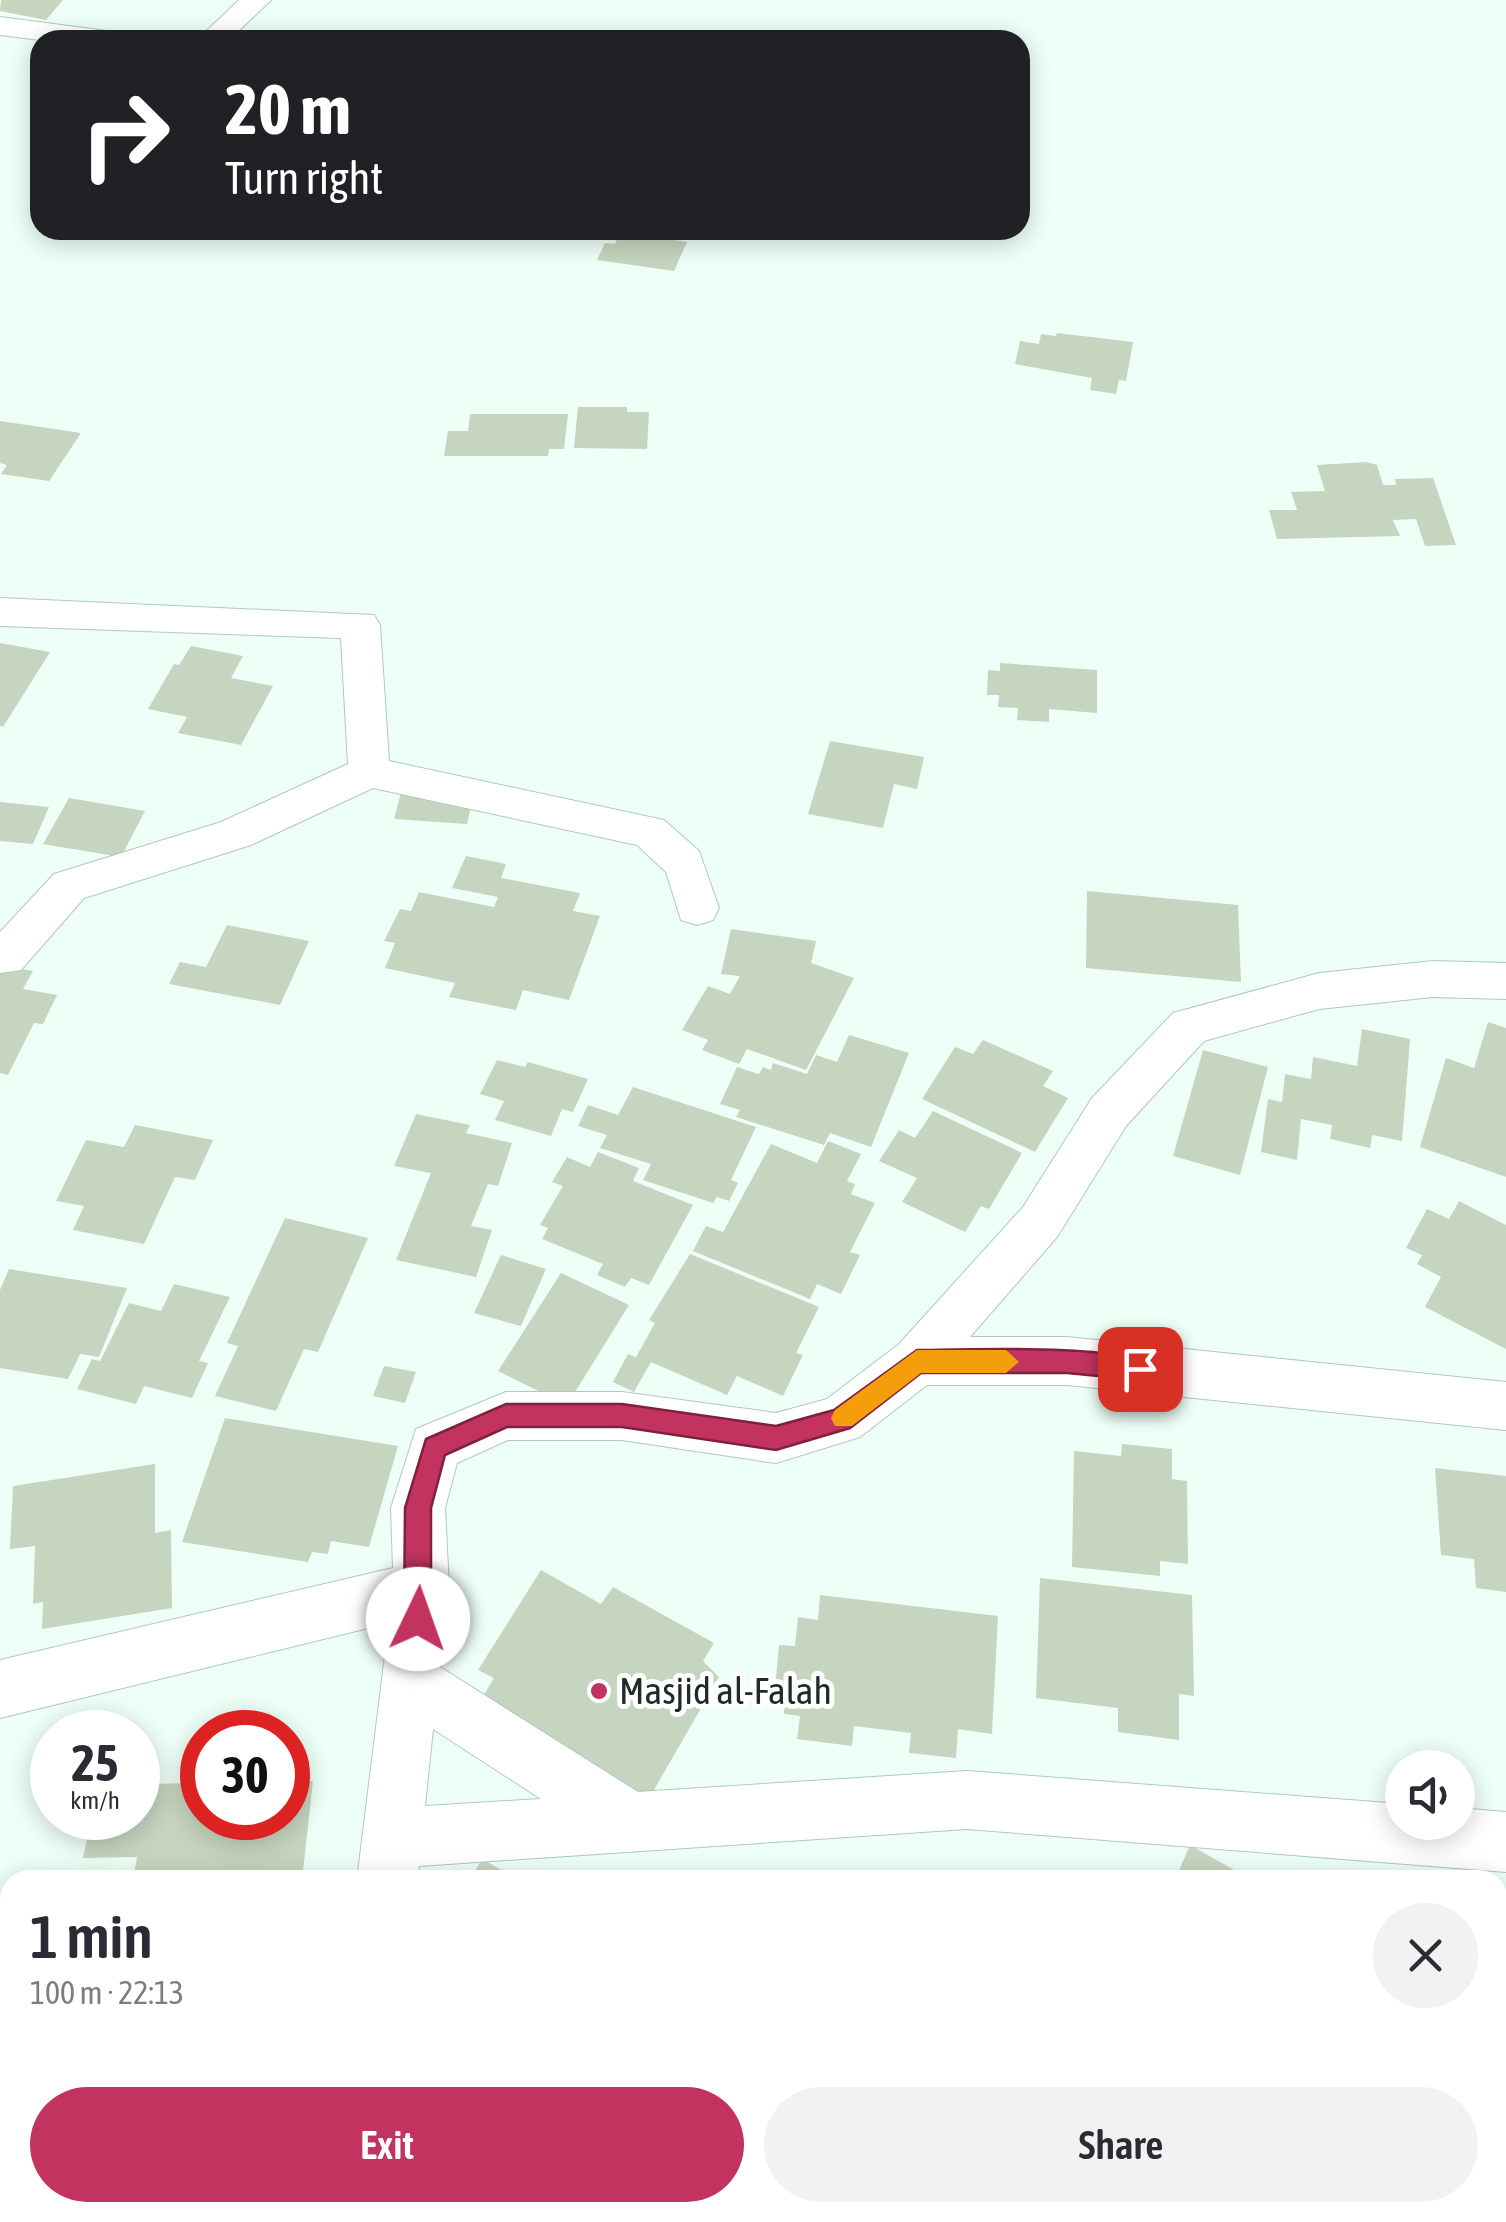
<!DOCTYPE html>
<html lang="en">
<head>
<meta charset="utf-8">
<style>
  body { margin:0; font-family:"Asap Condensed",sans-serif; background:#f2f2f3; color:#2b2b33; height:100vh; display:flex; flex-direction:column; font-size:38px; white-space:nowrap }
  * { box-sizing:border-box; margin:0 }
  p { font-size:32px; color:#7c7c81 }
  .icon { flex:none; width:55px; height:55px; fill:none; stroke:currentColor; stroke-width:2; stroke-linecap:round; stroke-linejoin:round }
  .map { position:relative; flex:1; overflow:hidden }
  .details { position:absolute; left:0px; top:1870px; width:1508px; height:352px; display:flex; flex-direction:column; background:#fff; border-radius:30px 30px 0 0; box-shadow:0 5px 25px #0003 }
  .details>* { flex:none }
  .guide { position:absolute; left:30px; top:30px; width:1000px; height:210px; border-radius:30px; box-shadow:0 5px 25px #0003; background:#202124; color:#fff; overflow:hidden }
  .controls { position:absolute; left:1385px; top:1750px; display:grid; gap:20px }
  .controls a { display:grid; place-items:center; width:90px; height:90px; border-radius:50%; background:#fff; box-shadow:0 5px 25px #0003; font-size:50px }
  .speed { position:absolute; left:30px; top:1710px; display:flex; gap:20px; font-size:50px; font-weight:700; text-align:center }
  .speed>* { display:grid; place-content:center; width:130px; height:130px; border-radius:50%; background:#fff; box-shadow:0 5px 25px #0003; line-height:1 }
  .speed small { font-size:25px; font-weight:400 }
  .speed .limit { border:15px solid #d22; background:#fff; color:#111 }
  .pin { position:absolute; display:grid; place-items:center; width:85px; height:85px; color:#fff; margin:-42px; border-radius:20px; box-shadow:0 5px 15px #0006 }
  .me { position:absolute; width:110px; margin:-55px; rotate:3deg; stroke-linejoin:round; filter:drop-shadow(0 0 8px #0008) }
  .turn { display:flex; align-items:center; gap:35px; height:210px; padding:0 30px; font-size:45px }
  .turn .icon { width:130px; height:130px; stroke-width:2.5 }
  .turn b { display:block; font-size:70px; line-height:85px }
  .round { display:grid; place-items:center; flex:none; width:105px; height:105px; border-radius:52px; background:#f2f2f3 }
  .headline { display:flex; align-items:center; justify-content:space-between; height:170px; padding:0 30px }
  h1 { font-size:60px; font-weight:600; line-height:75px }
  .cta { display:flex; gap:20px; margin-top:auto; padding:20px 30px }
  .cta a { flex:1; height:115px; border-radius:60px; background:#c2335f; color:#fff; font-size:40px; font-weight:600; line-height:115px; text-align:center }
  .cta a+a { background:#f2f2f3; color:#2b2b33 }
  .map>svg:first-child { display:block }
  .building { fill:#c6d5bf }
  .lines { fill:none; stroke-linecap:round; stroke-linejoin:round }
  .minor-casing { stroke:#aecabe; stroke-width:2 }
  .minor { fill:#fff; fill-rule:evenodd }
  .route { fill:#c2335f; stroke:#7e213e; stroke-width:2.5 }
  .slow { fill:#f59e0b }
  .poi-dot { fill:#c2335f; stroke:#fff; stroke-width:4 }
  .labels { text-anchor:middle; stroke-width:10; stroke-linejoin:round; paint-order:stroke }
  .near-poi-label { font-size:38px; fill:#202a26; stroke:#fff; text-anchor:start }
</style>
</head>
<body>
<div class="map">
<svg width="1506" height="2222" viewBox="0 0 1506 2222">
  <rect width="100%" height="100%" fill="#eefff7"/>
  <!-- building -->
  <g class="building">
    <polygon points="1,0 63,0 46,20 0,11"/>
    <polygon points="620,232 687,242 674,271 597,260 605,243 615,244"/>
    <polygon points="1057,333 1133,342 1126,381 1119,380 1116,394 1090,390 1092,378 1015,364 1020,341 1039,344 1041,334 1056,336"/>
    <polygon points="578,407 627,407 627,412 649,412 647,449 574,448"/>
    <polygon points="470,414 568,414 564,449 549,449 548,456 444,456 448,431 468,431"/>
    <polygon points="0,421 81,433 49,481 1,474 7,465 0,463"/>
    <polygon points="1367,462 1377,465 1383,485 1396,485 1395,479 1433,478 1456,545 1425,546 1416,519 1393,520 1400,536 1277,539 1269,510 1297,510 1291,492 1325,491 1317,465"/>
    <polygon points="0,643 50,652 3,727 0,726"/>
    <polygon points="191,646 243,656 231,678 273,686 241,745 178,733 187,717 148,709 174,664 179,665"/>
    <polygon points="1000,663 1097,670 1097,713 1049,709 1049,722 1017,720 1018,708 998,707 999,695 987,695 988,670 1000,671"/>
    <polygon points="830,741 924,757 917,789 894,784 883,828 808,814"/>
    <polygon points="401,793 473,797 467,824 394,819"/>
    <polygon points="69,798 145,811 121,857 43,844"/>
    <polygon points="0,802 49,807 33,844 0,841"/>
    <polygon points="466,856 506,864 501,878 580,893 573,911 600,916 569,1000 523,990 516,1010 449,997 455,983 385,968 395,943 384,941 400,909 411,911 419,892 494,907 498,897 452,888"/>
    <polygon points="1087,891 1238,905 1241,982 1086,968"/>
    <polygon points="227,925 309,941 280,1005 169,984 180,962 206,967"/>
    <polygon points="731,929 816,941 811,963 854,978 806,1070 747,1049 739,1064 702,1050 708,1040 682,1030 708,986 730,994 740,976 721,974"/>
    <polygon points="0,965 33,971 23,989 57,995 43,1024 34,1023 8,1075 0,1073"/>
    <polygon points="1488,1022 1506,1028 1506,1177 1420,1147 1446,1058 1474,1068"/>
    <polygon points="1362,1029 1410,1039 1402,1141 1372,1135 1370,1148 1330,1139 1332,1125 1301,1119 1297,1160 1261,1152 1268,1099 1282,1102 1285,1074 1311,1079 1313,1057 1357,1066"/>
    <polygon points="849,1035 909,1053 871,1147 830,1133 824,1145 736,1117 740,1110 720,1104 737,1067 759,1074 763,1067 771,1070 773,1063 807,1074 816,1055 837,1062"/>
    <polygon points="983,1040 1053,1071 1043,1086 1068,1098 1035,1152 922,1099 955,1047 973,1054"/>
    <polygon points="1203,1050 1268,1067 1240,1175 1173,1156"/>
    <polygon points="497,1060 525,1067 528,1062 588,1079 573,1112 562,1109 551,1136 495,1120 504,1101 480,1094"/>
    <polygon points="633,1087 756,1127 731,1180 738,1183 729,1201 717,1197 713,1203 643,1180 651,1164 600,1148 607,1135 578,1126 588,1105 618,1115"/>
    <polygon points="933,1111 1022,1153 989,1209 981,1206 965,1232 902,1202 917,1178 879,1161 899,1130 915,1138"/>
    <polygon points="416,1114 470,1125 466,1133 512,1143 498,1186 488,1184 471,1226 492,1230 476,1277 396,1260 431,1173 394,1166"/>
    <polygon points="135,1125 213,1140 195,1180 175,1177 144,1244 73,1230 84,1206 56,1201 86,1140 124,1147"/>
    <polygon points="828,1141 861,1154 847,1181 855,1184 851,1194 875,1203 850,1252 860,1255 841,1294 817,1284 810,1299 693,1251 706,1226 723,1232 771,1144 817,1163"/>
    <polygon points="598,1152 639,1168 633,1181 693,1205 649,1285 631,1278 625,1287 597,1275 603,1264 542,1239 548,1228 540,1225 563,1186 552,1182 567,1157 590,1167"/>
    <polygon points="1459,1201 1506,1225 1506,1349 1425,1307 1441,1277 1417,1264 1422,1255 1406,1248 1427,1209 1449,1219"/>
    <polygon points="285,1218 368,1238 318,1352 304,1349 276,1411 215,1396 238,1346 227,1343"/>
    <polygon points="690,1254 819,1307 796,1353 803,1355 783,1396 737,1376 727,1395 651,1362 634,1392 613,1382 628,1354 636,1357 655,1323 649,1320"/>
    <polygon points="501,1255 546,1269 521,1326 474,1313"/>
    <polygon points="9,1269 127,1288 99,1357 80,1354 68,1379 0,1368 0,1290"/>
    <polygon points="561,1273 629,1305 567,1405 498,1371"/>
    <polygon points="174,1284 230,1297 199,1361 208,1363 192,1398 144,1386 136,1404 77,1389 92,1359 100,1361 129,1303 161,1311"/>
    <polygon points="384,1366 416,1372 405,1403 373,1396"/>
    <polygon points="225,1418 398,1446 369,1547 331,1541 328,1554 312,1552 308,1562 182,1542"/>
    <polygon points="1122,1444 1172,1449 1172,1479 1187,1481 1188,1564 1160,1561 1160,1576 1072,1567 1074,1451 1121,1456"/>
    <polygon points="155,1464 155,1533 171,1530 172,1608 42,1629 43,1602 33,1604 35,1546 10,1549 13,1486"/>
    <polygon points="1435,1468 1506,1476 1506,1592 1476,1588 1474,1559 1441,1555"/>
    <polygon points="541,1570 601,1604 613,1587 714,1643 703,1661 719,1677 647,1802 479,1703 494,1678 478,1670"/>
    <polygon points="1040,1578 1192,1595 1194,1696 1179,1694 1179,1740 1118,1732 1118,1708 1036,1698"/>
    <polygon points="820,1595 998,1616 992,1734 958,1729 956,1758 909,1753 911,1733 854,1726 852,1746 797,1739 800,1716 784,1714 784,1700 774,1700 779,1645 795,1646 798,1617 818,1620"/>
    <polygon points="288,1781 313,1781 302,1880 133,1880 137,1857 83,1858 91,1818 138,1818 138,1784 202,1783 202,1818 288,1818"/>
    <polygon points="1190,1845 1252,1880 1175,1880"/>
    <polygon points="482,1859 519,1880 470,1880"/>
    <polygon points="428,2212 548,2212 543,2222 443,2222"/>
    <polygon points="1243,2212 1297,2212 1294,2222 1259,2222"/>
  </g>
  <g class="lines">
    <defs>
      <g id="minor">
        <polygon points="239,0 271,0 229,40 197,40"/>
        <polygon points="0,17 107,31 122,40 40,40 0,35"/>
        <polygon points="0,598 374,615 380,625 389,761 664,820 699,851 719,908 713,920 697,925 681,920 666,872 637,845 373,788 251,845 84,898 21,970 0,973 0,932 54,874 221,822 348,764 341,638 0,626"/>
        <path d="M 1433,961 L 1506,963 L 1506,999 L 1433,997 L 1319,1009 L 1204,1041 L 1126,1126 L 1057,1237 L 970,1337 L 1067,1337 L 1506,1382 L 1506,1430 L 1067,1385 L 927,1385 L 860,1437 L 776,1463 L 622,1440 L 508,1440 L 457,1463 L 445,1508 L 449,1588 L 440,1667 L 638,1792 L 967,1771 L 1402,1804 L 1402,1822 L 1458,1822 L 1458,1808 L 1506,1812 L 1506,1872 L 967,1829 L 419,1866 L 417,1880 L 357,1880 L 389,1623 L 0,1718 L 0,1660 L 393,1568 L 391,1508 L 416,1429 L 506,1392 L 622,1392 L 776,1413 L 827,1399 L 899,1344 L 1023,1207 L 1092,1098 L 1173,1013 L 1319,973 ZM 433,1729 L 541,1799 L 425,1806 Z"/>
        <polygon points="308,2212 374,2212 373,2222 307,2222"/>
      </g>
    </defs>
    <!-- minor casing -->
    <use href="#minor" class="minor-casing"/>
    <!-- minor -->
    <use href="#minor" class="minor"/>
  </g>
  <!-- route -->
  <path class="route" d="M 917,1350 C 952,1350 1140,1342 1152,1369 L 1140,1380 L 1067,1373 L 921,1373 L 850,1428 L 776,1450 L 622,1427 L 507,1427 L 445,1455 L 431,1508 L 431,1619 L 427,1628 L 418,1632 L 408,1628 L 404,1619 L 405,1508 L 426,1439 L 506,1404 L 622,1404 L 776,1426 L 834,1410 Z"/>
  <!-- slow -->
  <polygon class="slow" points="917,1350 1006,1350 1019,1362 1006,1373 921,1373 852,1426 835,1426 831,1418 835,1410"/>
  <!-- markers -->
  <circle class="poi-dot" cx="599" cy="1691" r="10"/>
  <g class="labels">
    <!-- near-poi labels -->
    <g class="near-poi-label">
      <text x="619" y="1704">Masjid al-Falah</text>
    </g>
  </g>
</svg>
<div class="controls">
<a><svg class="icon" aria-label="sound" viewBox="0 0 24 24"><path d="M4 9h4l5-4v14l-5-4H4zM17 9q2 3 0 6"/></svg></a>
</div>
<div class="speed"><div>25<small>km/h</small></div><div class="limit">30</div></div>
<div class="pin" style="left:1140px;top:1369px;background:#d93025"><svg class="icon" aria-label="arrive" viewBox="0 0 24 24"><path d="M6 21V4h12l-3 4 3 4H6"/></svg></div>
<svg class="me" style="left:418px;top:1619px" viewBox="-20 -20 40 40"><circle r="19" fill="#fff"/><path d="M0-13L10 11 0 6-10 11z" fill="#c2335f"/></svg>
<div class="guide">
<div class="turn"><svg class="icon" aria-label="right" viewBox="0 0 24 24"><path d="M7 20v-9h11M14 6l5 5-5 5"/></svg><div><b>20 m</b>Turn right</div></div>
</div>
<section class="details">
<div class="headline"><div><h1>1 min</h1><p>100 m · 22:13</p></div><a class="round"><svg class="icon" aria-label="close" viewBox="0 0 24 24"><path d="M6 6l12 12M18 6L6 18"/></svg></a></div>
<div class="cta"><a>Exit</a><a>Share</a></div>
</section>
</div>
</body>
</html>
